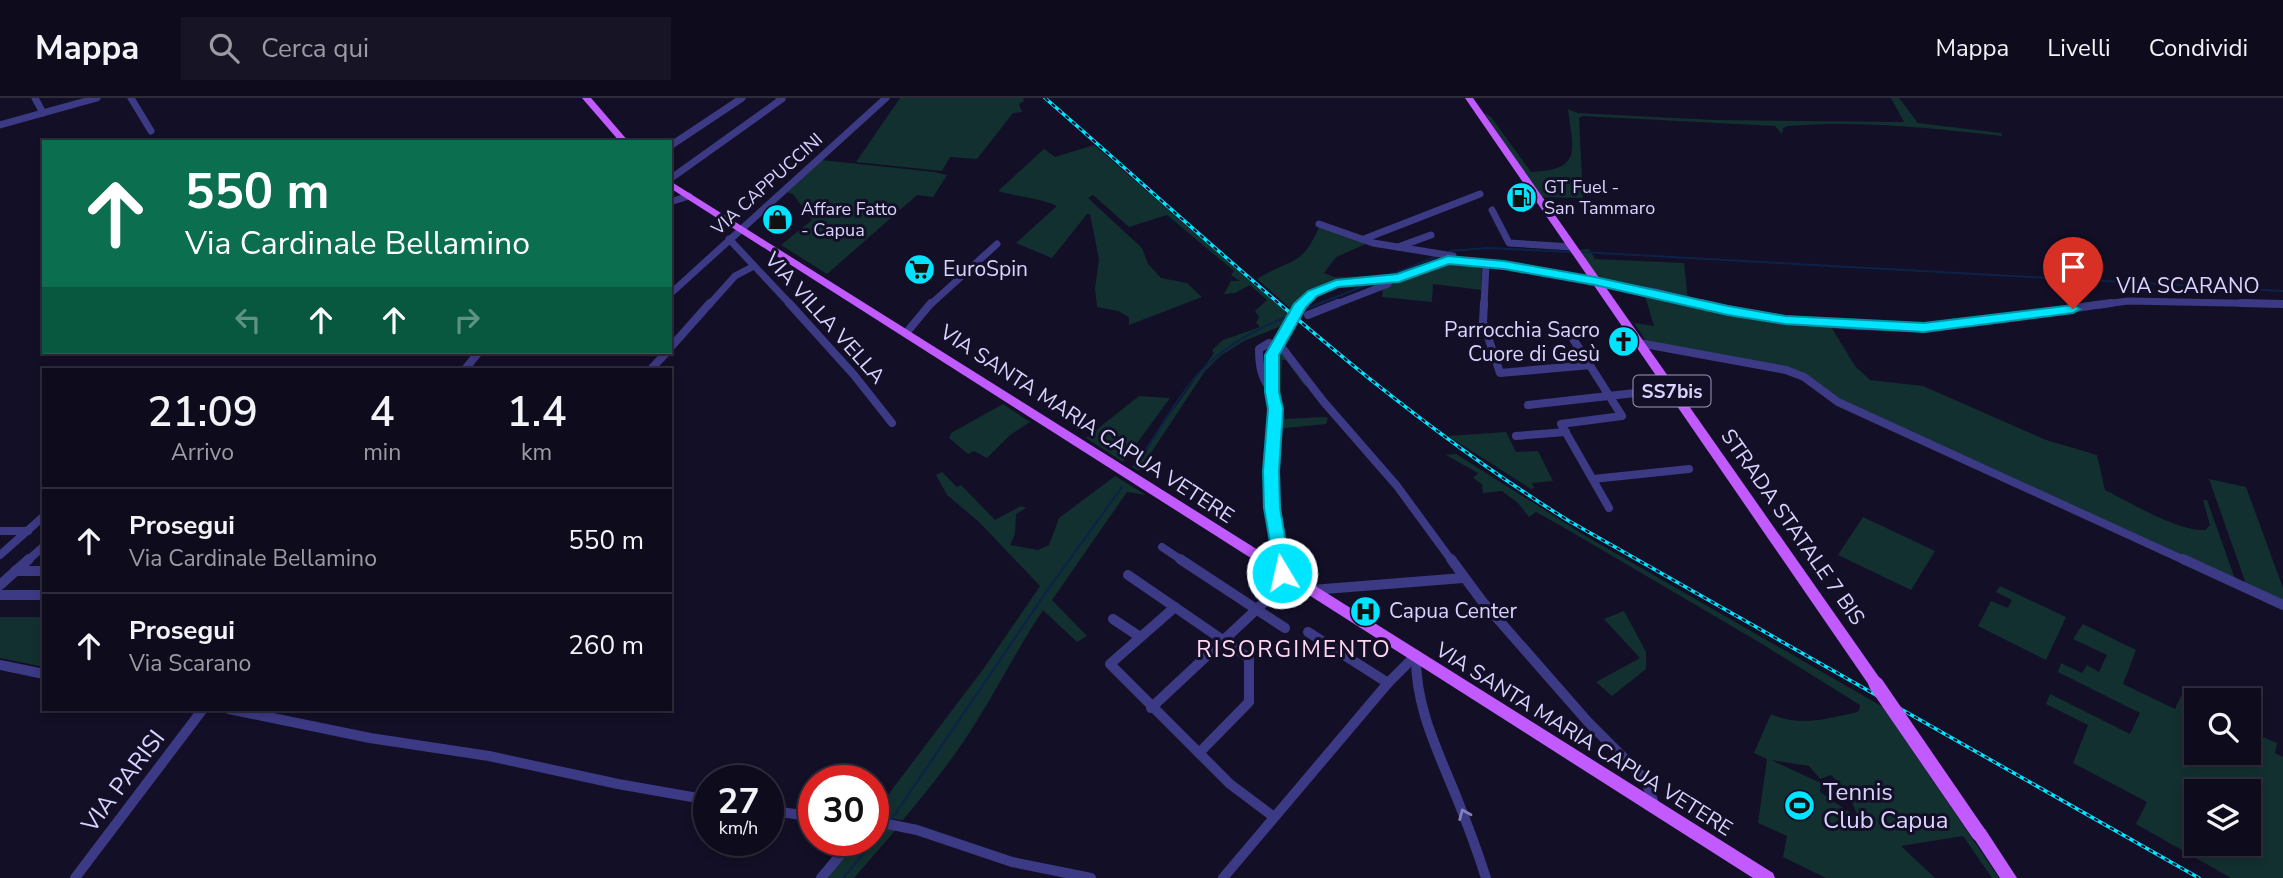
<!DOCTYPE html>
<html lang="it">
<head>
<meta charset="utf-8">
<style>
  body { margin:0; font-family:"Nunito Sans",sans-serif; background:#171425; color:#f1f3f6; height:100vh; display:flex; flex-direction:column; font-size:26px; white-space:nowrap }
  * { box-sizing:border-box; margin:0 }
  p { font-size:23px; color:#9b9ba3 }
  .icon { flex:none; width:38px; height:38px; fill:none; stroke:currentColor; stroke-width:2; stroke-linecap:round; stroke-linejoin:round }
  .map { position:relative; flex:1; overflow:hidden }
  .side { position:absolute; left:42px; top:270px; width:630px; height:343px; display:flex; flex-direction:column; background:#0e0b1c; border-radius:0px; box-shadow:0 4px 10px #0003,0 0 0 2px #2e2b3b }
  .side>* { flex:none }
  .hud { position:absolute; left:42px; top:42px; width:630px; height:214px; border-radius:0px; box-shadow:0 4px 10px #0003,0 0 0 2px #2e2b3b; background:#0b6e4f; color:#fff; overflow:hidden }
  .controls { position:absolute; left:2184px; top:590px; display:grid; gap:14px }
  .controls a { display:grid; place-items:center; width:77px; height:77px; border-radius:0px; background:#0e0b1c; box-shadow:0 4px 10px #0003,0 0 0 2px #2e2b3b; font-size:35px }
  .speed { position:absolute; left:693px; top:667px; display:flex; gap:14px; font-size:35px; font-weight:700; text-align:center }
  .speed>* { display:grid; place-content:center; width:91px; height:91px; border-radius:50%; background:#0e0b1c; box-shadow:0 4px 10px #0003,0 0 0 2px #2e2b3b; line-height:1 }
  .speed small { font-size:18px; font-weight:400 }
  .speed .limit { border:10px solid #d22; background:#fff; color:#111 }
  .pin { position:absolute; display:grid; place-items:center; width:60px; height:60px; color:#fff; margin:-72px -30px; border-radius:50% 50% 50% 0; rotate:-45deg; box-shadow:0 0 7px #0007 }
  .pin .icon { rotate:45deg }
  .me { position:absolute; width:77px; margin:-38px; rotate:351deg; stroke-linejoin:round; filter:drop-shadow(0 0 5px #0008) }
  .turn { display:flex; align-items:center; gap:24px; height:147px; padding:0 28px; font-size:32px }
  .turn .icon { width:91px; height:91px; stroke-width:2.5 }
  .turn b { display:block; font-size:49px; line-height:60px }
  .lanes { display:flex; align-items:center; height:66px; padding:0 28px; background:#0003; justify-content:center; gap:35px; direction:ltr }
  .lanes .off { opacity:.35 }
  .eta { display:flex; justify-content:space-evenly; align-items:center; height:119px; text-align:center }
  .eta b { font-size:42px; font-weight:600; line-height:49px }
  ul { padding:0; list-style:none }
  li { display:flex; align-items:center; gap:21px; height:105px; padding:0 28px; border-top:2px solid #2e2b3b }
  li div { flex:1 }
  li b { display:block; font-size:26px }
  li em { font-style:normal }
  header { display:flex; align-items:center; gap:42px; box-sizing:border-box; height:98px; padding:0 35px; background:#0e0b1c; border-bottom:2px solid #2e2b3b }
  header strong { font-size:33px }
  nav { display:flex; gap:38px; margin-inline-start:auto; font-size:24px }
  .search { width:490px; height:63px; background:#171425; display:flex; align-items:center; gap:18px; box-sizing:border-box; padding:0 24px; border-radius:0px; color:#9b9ba3; font-size:26px }
  .map>svg:first-child { display:block }
  .green { fill:#12302f; fill-rule:evenodd }
  .lines { fill:none; stroke-linecap:round; stroke-linejoin:round }
  .stream { stroke:#0c2248; stroke-width:2 }
  .minor-far2 { stroke:#3d3a85; stroke-width:7 }
  .minor-far1 { stroke:#3d3a85; stroke-width:8 }
  .minor { stroke:#3d3a85; stroke-width:10 }
  .major { fill:#c25bff; fill-rule:evenodd }
  .rail-casing { stroke:#00e5ff; stroke-width:3.5 }
  .rail { stroke:#130f26; stroke-width:2; stroke-dasharray:4.5; stroke-linecap:butt }
  .minor-bridge-far1 { stroke:#3d3a85; stroke-width:7 }
  .minor-bridge { stroke:#3d3a85; stroke-width:8 }
  .major-bridge { stroke:#c25bff; stroke-width:15 }
  .oneway { stroke:#837fbc }
  .route { fill:#00e5ff; stroke:#0095a6; stroke-width:2 }
  .labels { text-anchor:middle; stroke-width:6; stroke-linejoin:round; paint-order:stroke }
  .far-street-label { font-size:18px; fill:#d9d4ff; stroke:#130f26 }
  .far-poi-label { font-size:18px; fill:#d9d4ff; stroke:#130f26; text-anchor:start }
  .shield { fill:#130f26; stroke:#9e99be; stroke-width:2 }
  .shield-label { font-size:19px; font-weight:bold; fill:#d9d4ff }
  .poi-label { font-size:21px; fill:#d9d4ff; stroke:#130f26; text-anchor:start }
  .street-label { font-size:21px; fill:#d9d4ff; stroke:#130f26 }
  .neighbourhood-label { font-size:23px; letter-spacing:2px; fill:#ffd6f0; stroke:#130f26 }
  .near-street-label { font-size:24px; fill:#d9d4ff; stroke:#130f26 }
  .near-poi-label { font-size:24px; fill:#d9d4ff; stroke:#130f26; text-anchor:start }
</style>
</head>
<body>
<header>
<strong>Mappa</strong>
<div class="search"><svg class="icon" aria-label="search" viewBox="0 0 24 24"><circle cx="10" cy="10" r="6"/><path d="M15 15l6 6"/></svg>Cerca qui</div>
<nav><a>Mappa</a><a>Livelli</a><a>Condividi</a></nav>
</header>
<div class="map">
<svg width="2283" height="780" viewBox="0 0 2283 780">
  <rect width="100%" height="100%" fill="#130f26"/>
  <!-- green -->
  <g class="green">
    <polygon points="900,0 1023,0 1024,3 1019,6 1022,14 1013,15 977,61 950,59 942,73 856,64"/>
    <path d="M 1891,0 L 1899,0 L 1918,25 L 2001,35 L 2002,38 C 1932,30 1858,22 1788,28 L 1783,30 L 1782,36 L 1775,28 L 1583,18 L 1579,20 L 1583,100 L 1542,99 L 1484,15 L 1491,19 L 1531,74 C 1583,72 1573,52 1568,11 L 1577,15 L 1714,22 L 1904,24 Z"/>
    <path d="M 1094,47 L 1288,216 L 1279,229 L 1244,243 L 1220,258 L 1205,273 L 1139,373 L 1132,369 L 1214,255 L 1212,252 L 1223,242 L 1260,229 L 1256,225 L 1259,219 L 1255,213 L 1267,202 L 1250,187 L 1235,195 L 1224,196 L 1231,183 L 1240,183 L 1231,177 L 1234,173 L 1167,117 L 1129,129 L 1093,97 L 1088,100 L 1142,150 L 1148,166 L 1161,180 L 1187,185 L 1202,199 L 1129,227 L 1129,219 L 1118,213 L 1097,209 L 1095,190 L 1099,161 L 1090,116 L 1087,116 L 1052,160 L 1016,145 L 1057,108 C 1036,99 1018,99 998,93 L 1044,51 L 1055,59 Z"/>
    <polygon points="821,62 934,74 947,77 933,99 917,97 827,176 781,147 812,122 793,96 785,94"/>
    <path d="M 1319,129 L 1368,145 L 1336,159 L 1324,175 L 1334,179 L 1381,178 L 1320,190 L 1290,210 L 1257,181 C 1290,160 1302,170 1319,129 Z"/>
    <polygon points="1589,151 1595,161 1684,165 1688,202 1600,181 1579,152"/>
    <polygon points="1446,164 1482,168 1481,192 1433,186 1432,204 1382,199 1383,190"/>
    <path d="M 1644,195 L 1830,227 L 1855,268 L 1870,282 L 1923,288 L 2046,342 L 2097,357 L 2105,392 C 2131,405 2177,433 2205,432 L 2210,427 L 2203,402 L 2207,402 L 2235,481 L 1848,306 L 1800,273 L 1646,243 L 1634,225 L 1654,228 Z"/>
    <polygon points="1278,250 1309,288 1304,287 1286,262 1282,262 1281,294 1285,321 1323,319 1328,320 1326,326 1276,331 1275,263"/>
    <polygon points="1139,298 1170,300 1123,364 1086,340"/>
    <polygon points="1003,306 1030,324 1010,337 987,360 974,353 968,356 949,340 951,335"/>
    <polygon points="1506,334 1516,354 1538,353 1553,383 1532,385 1534,390 1531,391 1448,338"/>
    <path d="M 1456,356 L 1584,437 L 1883,609 L 1999,780 L 1992,780 L 1963,738 L 1901,748 L 1935,780 L 1826,780 L 1783,759 L 1787,738 L 1758,725 L 1767,661 L 1754,655 L 1771,616 C 1800,629 1824,621 1854,615 L 1859,613 L 1860,607 L 1757,543 L 1563,429 L 1536,414 L 1529,419 L 1518,405 L 1502,393 L 1483,395 L 1482,386 L 1473,380 L 1478,375 L 1446,357 ZM 1771,662 L 1809,668 L 1820,681 L 1831,677 L 1847,693 L 1859,721 L 1820,694 L 1821,685 Z"/>
    <path d="M 942,374 L 957,389 L 961,387 L 995,422 L 1021,408 L 1026,410 L 1016,416 L 1015,436 L 1010,447 L 1038,452 L 1049,447 L 1059,420 L 1115,378 L 1146,397 L 1127,394 L 1052,502 L 1087,538 L 1077,544 L 1043,512 C 1013,557 990,606 959,650 C 942,675 922,699 903,722 L 881,720 L 884,712 L 878,710 L 984,570 L 1040,488 L 979,424 L 947,397 L 936,377 Z"/>
    <polygon points="2209,381 2246,389 2283,490 2283,503 2246,486"/>
    <polygon points="1863,419 1935,453 1911,492 1838,457"/>
    <polygon points="2000,488 2066,519 2046,562 1978,528 1991,503 2008,510 2012,502 1996,494"/>
    <polygon points="1624,513 1646,554 1646,571 1612,598 1596,584 1640,560 1604,521"/>
    <polygon points="0,519 44,519 44,569 0,560"/>
    <path d="M 2083,526 L 2136,552 L 2123,586 L 2175,611 L 2181,598 L 2196,604 L 2196,654 L 2249,654 L 2249,633 L 2277,645 L 2275,655 L 2283,659 L 2283,780 L 2231,780 L 2136,726 L 2147,704 L 2073,665 L 2088,627 L 2046,606 L 2050,596 L 2130,636 L 2140,615 L 2058,574 L 2061,565 L 2082,575 L 2087,567 L 2099,574 L 2107,557 L 2073,541 ZM 2196,693 L 2249,693 L 2249,746 L 2196,746 Z"/>
    <polygon points="873,726 899,728 854,780 824,780 857,742 873,742"/>
  </g>
  <g class="lines">
    <!-- stream -->
    <g class="stream">
      <polyline points="1450,153 1487,150 1571,154"/>
      <polyline points="1582,154 2283,193"/>
      <polyline points="1388,178 1435,159"/>
      <polyline points="1303,212 1369,186"/>
      <path d="M 1139,363 C 1188,287 1200,253 1289,218"/>
      <polyline points="891,722 1049,490 1122,389"/>
      <polyline points="843,780 886,729"/>
    </g>
    <!-- minor-far2 -->
    <g class="minor-far2">
      <polyline points="35,0 43,15"/>
      <polyline points="131,0 151,33"/>
      <polyline points="0,27 97,0"/>
      <polyline points="670,48 742,0"/>
      <polyline points="670,81 782,1 779,0"/>
      <polyline points="670,104 689,98"/>
      <polyline points="1492,112 1509,145 1572,149"/>
      <polyline points="1319,126 1373,145 1453,158"/>
      <polyline points="729,141 791,207"/>
      <polyline points="1364,141 1480,96"/>
      <polyline points="1398,149 1431,137"/>
      <polyline points="1344,184 1391,181"/>
      <polyline points="670,196 886,0"/>
      <polyline points="709,207 735,178 754,168"/>
      <polyline points="930,207 997,146"/>
      <polyline points="1334,207 1388,186 1391,181 1448,162 1504,167 1655,194 1708,207"/>
      <polyline points="1484,207 1486,166"/>
      <polyline points="2098,207 2128,203 2283,206"/>
    </g>
    <!-- minor-far1 -->
    <g class="minor-far1">
      <polyline points="789,205 854,277 892,325"/>
      <polyline points="1484,205 1483,224 1500,275 1590,267"/>
      <path d="M 1701,205 C 1776,224 1868,233 1946,227 C 2001,223 2057,212 2111,205"/>
      <polyline points="2241,205 2283,206"/>
      <polyline points="1308,217 1338,205"/>
      <polyline points="907,234 931,205"/>
      <polyline points="1570,236 1622,318 1561,326 1609,410"/>
      <polyline points="1639,245 1786,272 1804,279 1838,304 2186,463"/>
      <polyline points="670,250 710,205"/>
      <polyline points="1273,253 1272,294 1276,311 1271,373 1272,410 1280,463"/>
      <polyline points="465,271 479,254"/>
      <polyline points="651,271 667,254"/>
      <path d="M 1272,293 C 1261,281 1259,267 1259,251 L 1269,245 L 1283,251 L 1323,303 L 1397,388 L 1452,463"/>
      <polyline points="1528,307 1671,291"/>
      <polyline points="1516,338 1566,334"/>
      <polyline points="1593,381 1689,371"/>
      <polyline points="0,433 28,433"/>
      <polyline points="1162,449 1183,463"/>
      <polyline points="0,457 44,418"/>
      <polyline points="27,463 44,448"/>
    </g>
    <!-- minor -->
    <g class="minor">
      <polyline points="1180,461 1285,530"/>
      <polyline points="1280,461 1282,475"/>
      <polyline points="1451,461 1482,503 1588,624 1645,681 1655,708"/>
      <polyline points="2183,461 2283,507"/>
      <polyline points="15,473 44,473"/>
      <polyline points="1128,477 1249,560 1249,604 1199,655"/>
      <polyline points="0,487 29,461"/>
      <polyline points="1312,492 1463,480"/>
      <polyline points="0,497 44,497"/>
      <polyline points="1175,509 1110,566 1230,686 1274,719"/>
      <polyline points="1113,521 1140,539"/>
      <polyline points="1308,534 1388,585"/>
      <path d="M 1416,557 C 1415,608 1437,651 1456,698 C 1467,725 1477,752 1486,780"/>
      <polyline points="0,567 44,576"/>
      <polyline points="1151,610 1290,480"/>
      <polyline points="229,611 370,640 489,658 618,686 709,702"/>
      <polyline points="768,712 814,719"/>
      <polyline points="873,723 917,732 1012,764 1091,780"/>
      <polyline points="75,780 203,611"/>
      <polyline points="821,780 853,742"/>
      <polyline points="1223,780 1388,585 1416,557"/>
    </g>
    <!-- major -->
    <g class="major">
      <polygon points="582,0 591,0 629,44 620,44"/>
      <polygon points="1465,0 1473,0 1881,582 1883,586 1881,590 1876,592 1871,590"/>
      <polygon points="670,83 1773,775 1775,780 1753,780 670,90"/>
      <polygon points="1979,729 1985,731 2017,780 2000,780 1971,736 1973,731"/>
    </g>
    <defs>
      <path id="rail" d="M 1045,0 C 1214,147 1378,305 1569,423 L 2199,780"/>
    </defs>
    <!-- rail casing -->
    <use href="#rail" class="rail-casing"/>
    <!-- rail -->
    <use href="#rail" class="rail"/>
    <!-- minor-bridge-far1 -->
    <polyline class="minor-bridge-far1" points="1302,207 1319,193 1344,184"/>
    <!-- minor-bridge -->
    <polyline class="minor-bridge" points="1273,253 1285,229 1304,205"/>
    <!-- major-bridge -->
    <polyline class="major-bridge" points="1876,586 1979,736"/>
  </g>
  <!-- one-way arrows -->
  <defs><path id="oneway-chevron" d="M-2-3.5L2.5 0L-2 3.5" fill="none" stroke-width="1.6" stroke-linecap="round" stroke-linejoin="round" transform="scale(1.75)"/></defs>
  <use class="oneway" href="#oneway-chevron" transform="translate(1464 716) rotate(-113)"/>
  <!-- route -->
  <polygon class="route" points="1448,158 1504,163 1595,179 1728,208 1785,218 1924,225 2073,207 2080,211 2073,215 1924,234 1785,226 1728,217 1595,187 1504,171 1449,166 1399,184 1338,189 1317,198 1306,209 1279,257 1279,294 1283,311 1279,373 1280,410 1291,475 1288,479 1276,479 1264,410 1263,373 1268,311 1265,294 1265,257 1294,206 1308,193 1336,182 1397,176"/>
  <!-- icons -->
  <defs>
    <symbol id="fuel-disc" viewBox="-11 -11 22 22"><circle r="9.5" fill="#00e5ff" stroke="#130f26"/><path d="M-5.5-6h7V0h2V4h1.3V-2.5L3-4.5l.8-.8L6-3V5H2.5V1h-1V6h-7ZM-4.2-4.7v3.2H.2V-4.7Z" fill="#111"/></symbol>
    <symbol id="shop-disc" viewBox="-11 -11 22 22"><circle r="9.5" fill="#00e5ff" stroke="#130f26"/><path d="M-5-2.5h2.3a2.7 3.5 0 0 1 5.4 0H5L5.5 6h-11ZM-1.5-2.5h3a1.5 2.3 0 0 0-3 0Z" fill="#111"/></symbol>
    <symbol id="supermarket-disc" viewBox="-11 -11 22 22"><circle r="9.5" fill="#00e5ff" stroke="#130f26"/><path d="M-6-5.5h2.5l.6 2H6L4.5 2H-2.5L-4.4-4H-6ZM-1.5 3.2a1.3 1.3 0 1 0 .1 0ZM3 3.2a1.3 1.3 0 1 0 .1 0Z" fill="#111"/></symbol>
    <symbol id="church-disc" viewBox="-11 -11 22 22"><circle r="9.5" fill="#00e5ff" stroke="#130f26"/><path d="M-1.2-6h2.4v3.5h3.3v2.4h-3.3V6h-2.4V-.1h-3.3v-2.4h3.3Z" fill="#111"/></symbol>
    <symbol id="hospital-disc" viewBox="-11 -11 22 22"><circle r="9.5" fill="#00e5ff" stroke="#130f26"/><path d="M-5-5h3v3.5h4V-5h3V5h-3V1.5h-4V5h-3Z" fill="#111"/></symbol>
    <symbol id="stadium-disc" viewBox="-11 -11 22 22"><circle r="9.5" fill="#00e5ff" stroke="#130f26"/><path d="M0-5a6.5 5 0 1 0 0 10a6.5 5 0 1 0 0-10ZM-3.5-1.8h7v3.6h-7Z" fill="#111"/></symbol>
  </defs>
  <g fill-rule="evenodd">
    <use href="#fuel-disc" x="1504" y="82" width="35" height="35"/>
    <use href="#shop-disc" x="760" y="104" width="35" height="35"/>
    <use href="#supermarket-disc" x="902" y="154" width="35" height="35"/>
    <use href="#church-disc" x="1606" y="226" width="35" height="35"/>
    <use href="#hospital-disc" x="1348" y="496" width="35" height="35"/>
    <use href="#stadium-disc" x="1782" y="690" width="35" height="35"/>
  </g>
  <g class="labels">
    <!-- far-street labels -->
    <g class="far-street-label">
      <text transform="translate(767 86) rotate(-42)" y="6">VIA CAPPUCCINI</text>
    </g>
    <!-- far-poi labels -->
    <g class="far-poi-label">
      <text x="1544" y="95">GT Fuel -<tspan x="1544" dy="21">San Tammaro</tspan></text>
      <text x="801" y="117">Affare Fatto<tspan x="801" dy="21">- Capua</tspan></text>
    </g>
    <!-- shield labels -->
    <rect class="shield" x="1633.5" y="277.5" width="77" height="31" rx="5"/>
    <g class="shield-label">
      <text x="1672" y="300">SS7bis</text>
    </g>
    <!-- poi labels -->
    <g class="poi-label">
      <text x="943" y="178">EuroSpin</text>
      <text x="1600" y="239" text-anchor="end">Parrocchia Sacro<tspan x="1600" dy="24">Cuore di Gesù</tspan></text>
      <text x="1389" y="520">Capua Center</text>
    </g>
    <!-- street labels -->
    <g class="street-label">
      <text x="2188" y="195">VIA SCARANO</text>
      <text transform="translate(825 220) rotate(48)" y="7">VIA VILLA VELLA</text>
      <text transform="translate(1087 326) rotate(33)" y="7">VIA SANTA MARIA CAPUA VETERE</text>
      <text transform="translate(1793 429) rotate(55)" y="7">STRADA STATALE 7 BIS</text>
      <text transform="translate(1584 641) rotate(32)" y="7">VIA SANTA MARIA CAPUA VETERE</text>
    </g>
    <!-- neighbourhood labels -->
    <g class="neighbourhood-label">
      <text x="1294" y="559">RISORGIMENTO</text>
    </g>
    <!-- near-street labels -->
    <g class="near-street-label">
      <text transform="translate(123 683) rotate(-53)" y="8">VIA PARISI</text>
    </g>
    <!-- near-poi labels -->
    <g class="near-poi-label">
      <text x="1823" y="702">Tennis<tspan x="1823" dy="28">Club Capua</tspan></text>
    </g>
  </g>
</svg>
<div class="controls">
<a><svg class="icon" aria-label="search" viewBox="0 0 24 24"><circle cx="10" cy="10" r="6"/><path d="M15 15l6 6"/></svg></a>
<a><svg class="icon" aria-label="layers" viewBox="0 0 24 24"><path d="M12 4l9 5-9 5-9-5zM3 14l9 5 9-5"/></svg></a>
</div>
<div class="speed"><div>27<small>km/h</small></div><div class="limit">30</div></div>
<div class="pin" style="left:2073px;top:211px;background:#d93025"><svg class="icon" aria-label="arrive" viewBox="0 0 24 24"><path d="M6 21V4h12l-3 4 3 4H6"/></svg></div>
<svg class="me" style="left:1282px;top:475px" viewBox="-20 -20 40 40"><circle r="17" fill="#00e5ff" stroke="#fff" stroke-width="3"/><path d="M0-11L8 9 0 5-8 9z" fill="#fff"/></svg>
<div class="hud">
<div class="turn"><svg class="icon" aria-label="ahead" viewBox="0 0 24 24"><path d="M12 20V5M6 11l6-6 6 6"/></svg><div><b>550 m</b>Via Cardinale Bellamino</div></div>
<div class="lanes"><svg class="icon off" aria-label="left" viewBox="0 0 24 24"><path d="M17 20v-9H6M10 6l-5 5 5 5"/></svg><svg class="icon" aria-label="ahead" viewBox="0 0 24 24"><path d="M12 20V5M6 11l6-6 6 6"/></svg><svg class="icon" aria-label="ahead" viewBox="0 0 24 24"><path d="M12 20V5M6 11l6-6 6 6"/></svg><svg class="icon off" aria-label="right" viewBox="0 0 24 24"><path d="M7 20v-9h11M14 6l5 5-5 5"/></svg></div>
</div>
<section class="side">
<div class="eta">
<div><b>21:09</b><p>Arrivo</p></div>
<div><b>4</b><p>min</p></div>
<div><b>1.4</b><p>km</p></div>
</div>
<ul>
<li><svg class="icon" aria-label="ahead" viewBox="0 0 24 24"><path d="M12 20V5M6 11l6-6 6 6"/></svg><div><b>Prosegui</b><p>Via Cardinale Bellamino</p></div><em>550 m</em></li>
<li><svg class="icon" aria-label="ahead" viewBox="0 0 24 24"><path d="M12 20V5M6 11l6-6 6 6"/></svg><div><b>Prosegui</b><p>Via Scarano</p></div><em>260 m</em></li>
</ul>
</section>
</div>
</body>
</html>
